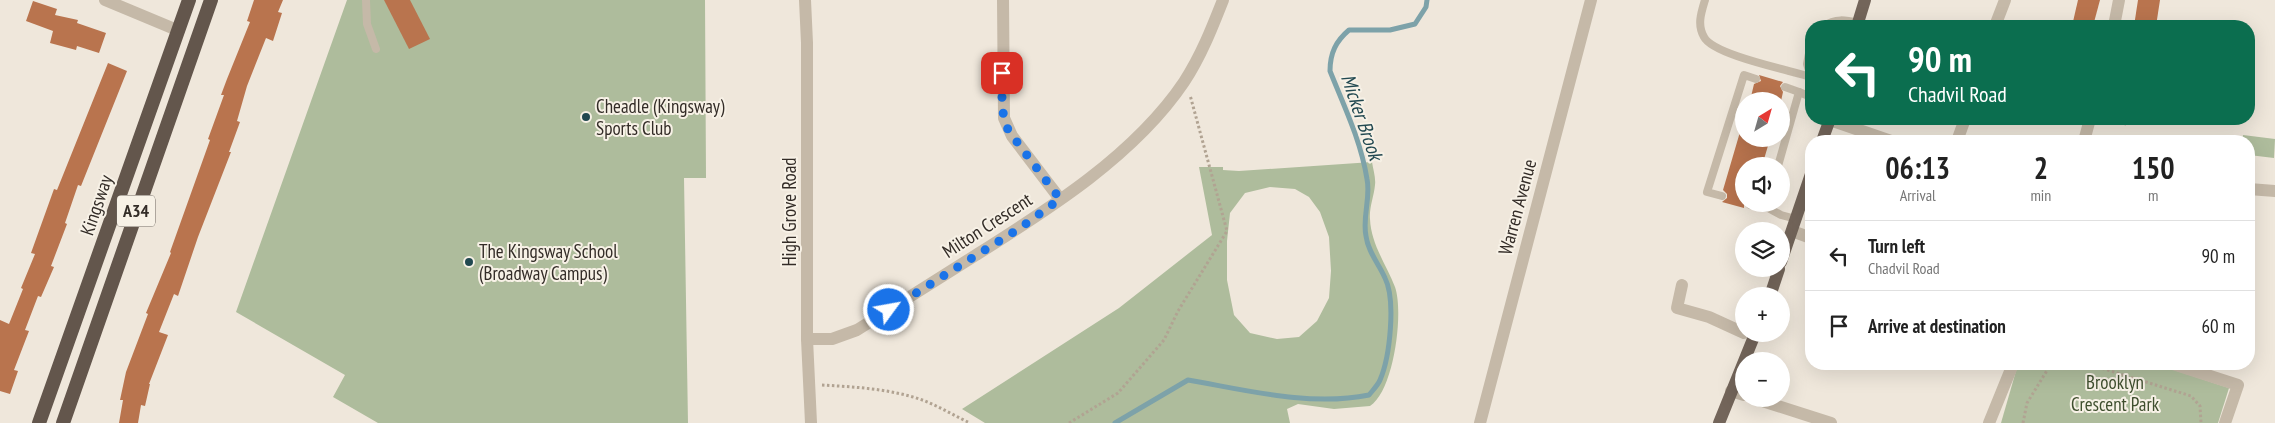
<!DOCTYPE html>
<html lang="en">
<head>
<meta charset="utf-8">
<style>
  body { margin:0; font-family:"PT Sans Narrow",sans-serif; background:#f2f2f2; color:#222; height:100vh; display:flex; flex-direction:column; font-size:19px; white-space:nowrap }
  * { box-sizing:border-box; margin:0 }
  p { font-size:16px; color:#767676 }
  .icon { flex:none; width:28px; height:28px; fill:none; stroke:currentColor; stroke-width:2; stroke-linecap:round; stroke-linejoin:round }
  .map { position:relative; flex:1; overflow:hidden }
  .side { position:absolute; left:1805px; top:135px; width:450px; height:235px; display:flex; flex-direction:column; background:#fff; border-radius:20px; box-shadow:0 5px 20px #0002 }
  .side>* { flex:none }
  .guide { position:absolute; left:1805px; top:20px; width:450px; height:105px; border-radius:20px; box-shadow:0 5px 20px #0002; background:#0b6e4f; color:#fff; overflow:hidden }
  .needle { width:32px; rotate:37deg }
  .tools { position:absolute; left:1735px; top:92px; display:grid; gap:10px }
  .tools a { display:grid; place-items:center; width:55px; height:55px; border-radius:50%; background:#fff; box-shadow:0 5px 20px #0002; font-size:25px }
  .pin { position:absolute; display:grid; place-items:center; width:42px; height:42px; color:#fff; margin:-21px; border-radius:10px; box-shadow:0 2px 8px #0006 }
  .me { position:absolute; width:55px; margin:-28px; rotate:58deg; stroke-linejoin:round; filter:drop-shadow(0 0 4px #0008) }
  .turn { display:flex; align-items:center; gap:18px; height:105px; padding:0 20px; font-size:22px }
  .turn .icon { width:65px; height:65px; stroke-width:2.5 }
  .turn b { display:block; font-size:35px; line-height:42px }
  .eta { display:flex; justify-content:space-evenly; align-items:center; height:85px; text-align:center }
  .eta b { font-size:30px; font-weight:700; line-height:35px }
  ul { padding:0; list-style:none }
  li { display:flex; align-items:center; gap:15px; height:70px; padding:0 20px; border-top:1px solid #e0e0e0 }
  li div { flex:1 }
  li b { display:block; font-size:19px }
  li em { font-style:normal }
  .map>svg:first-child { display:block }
  .green { fill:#aebc9c; fill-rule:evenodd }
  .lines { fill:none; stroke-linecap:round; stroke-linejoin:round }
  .stream { stroke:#7da2a9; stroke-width:5 }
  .building { fill:#b9744e }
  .path { stroke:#b1a392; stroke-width:3; stroke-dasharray:2.5 2.5; stroke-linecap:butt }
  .service { stroke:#c5b9a8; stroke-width:8 }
  .minor { stroke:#c5b9a8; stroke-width:12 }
  .primary { stroke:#73655a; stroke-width:12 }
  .trunk { stroke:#63564c; stroke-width:14 }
  .route { stroke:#1a73e8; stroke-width:9; stroke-dasharray:0 16.2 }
  .poi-dot { fill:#214850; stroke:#f7f1e6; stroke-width:2 }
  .labels { text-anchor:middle; stroke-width:4; stroke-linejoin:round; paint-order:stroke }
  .shield { fill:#f7f1e6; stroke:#6e6760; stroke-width:1 }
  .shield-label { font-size:18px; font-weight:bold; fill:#332c27 }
  .poi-label { font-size:19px; fill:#332c27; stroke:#f7f1e6; text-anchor:start }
  .street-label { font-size:19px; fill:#332c27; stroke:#f7f1e6 }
  .park-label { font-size:19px; fill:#3f4f2e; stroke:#f7f1e6 }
  .water-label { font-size:20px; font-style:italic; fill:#214850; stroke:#f7f1e6 }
</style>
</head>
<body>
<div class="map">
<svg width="2275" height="423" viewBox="0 0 2275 423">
  <rect width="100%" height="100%" fill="#efe7db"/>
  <!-- green -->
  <g class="green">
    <polygon points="347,0 705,0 706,178 684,178 688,423 378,423 333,397 345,375 236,312"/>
    <polygon points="2243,135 2275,139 2274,158 2249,155 2249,141 2242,141"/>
    <path d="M 1372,162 C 1373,169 1376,178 1375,185 C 1374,196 1369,208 1370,219 C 1371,244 1386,264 1395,287 C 1404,312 1394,391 1370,406 L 1334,409 L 1298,404 L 1287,409 L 1290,423 L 985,423 L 962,409 L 1119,308 L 1212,235 L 1199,167 L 1223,167 L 1223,170 L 1239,171 ZM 1270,187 L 1295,189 L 1309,197 L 1320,212 L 1329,237 L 1331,271 L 1329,298 L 1317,321 L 1299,337 L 1277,339 L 1250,333 L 1234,315 L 1227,280 L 1227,241 L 1230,213 L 1245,193 Z"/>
    <polygon points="2018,364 2156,364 2229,388 2218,423 2001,423"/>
  </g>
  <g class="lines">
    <!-- stream -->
    <path class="stream" d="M 1115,423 L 1188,380 C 1246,390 1310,407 1369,395 C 1373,390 1378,385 1380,380 C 1390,357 1396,300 1385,278 C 1379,264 1368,252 1366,236 C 1362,217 1371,198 1367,179 C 1361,141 1344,106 1330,71 C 1330,53 1336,41 1349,30 L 1390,30 L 1415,24 L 1426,7 L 1427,0"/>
  </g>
  <!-- building -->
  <g class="building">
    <polygon points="254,0 283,0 278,12 282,13 273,41 266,38 247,86 237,121 240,122 229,152 231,152 198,237 178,296 174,294 159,332 168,335 149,384 150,384 145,406 141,405 138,423 119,423 123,400 120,400 126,372 148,314 146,313 171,253 170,252 210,140 208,139 224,95 221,95 227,79 250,22 247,21"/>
    <polygon points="384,0 410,0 430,39 409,49"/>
    <polygon points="2078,0 2100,0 2093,26 2072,26"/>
    <polygon points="2138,0 2160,0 2156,26 2134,26"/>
    <polygon points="33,1 57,9 55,15 78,20 77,23 106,33 99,53 77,46 76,50 50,43 53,31 26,21"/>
    <polygon points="108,63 127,71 81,186 78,185 65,223 67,224 51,266 54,267 41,297 38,296 25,330 29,331 14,370 18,371 10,394 0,391 0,320 9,324 23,289 21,288 35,254 31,253 54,189 57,190"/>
    <polygon points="1759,75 1783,82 1780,86 1783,92 1781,101 1750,101 1754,84 1761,81"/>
    <polygon points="1740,132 1744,133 1744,139 1770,139 1762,166 1744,166 1744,208 1722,202 1727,198 1727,194 1723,190"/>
  </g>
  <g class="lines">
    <!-- path -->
    <g class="path">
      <polyline points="2105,119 2126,124"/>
      <polyline points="2088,364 2191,396 2200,406 2201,423"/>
      <path d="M 822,385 C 856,387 893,389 925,401 C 940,407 955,416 970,423"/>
      <polyline points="1069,423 1118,393 1164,340 1178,311 1227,231 1190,95"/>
      <polyline points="2023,423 2027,403 2051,364"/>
    </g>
    <!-- service -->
    <g class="service">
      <polyline points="366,0 367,24 376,49"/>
      <path d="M 1705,0 C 1701,13 1697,25 1704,37 C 1713,55 1789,70 1811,77"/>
      <path d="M 1824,26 C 1835,18 1846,20 1858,23"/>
      <polyline points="1811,43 1807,64 1811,77"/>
      <polyline points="1785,87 1799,92"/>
      <polyline points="1778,166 1799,92 1811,97"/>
      <polyline points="1722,196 1707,192 1744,75 1756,79"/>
      <polyline points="1768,204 1768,208 1781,215 1796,219"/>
      <polyline points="1750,205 1768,208"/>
    </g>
    <!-- minor -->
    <g class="minor">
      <polyline points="105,0 177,30"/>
      <polyline points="805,0 807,43 807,339 811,423"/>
      <polyline points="1003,0 1004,118 1012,136 1060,199"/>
      <polyline points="1995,26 2005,0"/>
      <polyline points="2114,26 2119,0"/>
      <polyline points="1830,120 1891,141"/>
      <polyline points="1957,141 1965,119"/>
      <polyline points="2084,141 2090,119"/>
      <polyline points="2249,189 2275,191"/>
      <polyline points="1792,231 1811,238"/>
      <polyline points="1682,285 1677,308 1709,317 1744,333"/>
      <path d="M 807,339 L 832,339 L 857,330 C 897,305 936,280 976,255 C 1049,209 1135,155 1184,82 C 1201,56 1212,28 1223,0"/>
      <polyline points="2173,364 2238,385 2225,423"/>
      <polyline points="1731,391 1744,395"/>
      <polyline points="1756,399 1831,423"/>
      <polyline points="1480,423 1591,0"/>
      <polyline points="1989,423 2013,364"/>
    </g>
    <!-- primary -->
    <g class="primary">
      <polyline points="1857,26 1865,0"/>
      <polyline points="1822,141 1830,119"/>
      <polyline points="1781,262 1811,174"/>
      <polyline points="1770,296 1779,269"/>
      <polyline points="1719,423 1755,334"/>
    </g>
    <!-- trunk -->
    <g class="trunk">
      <polyline points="39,423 189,0"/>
      <polyline points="63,423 211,0"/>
    </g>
  </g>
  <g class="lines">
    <!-- route -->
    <polyline class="route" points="889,310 1020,228 1060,199 1008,130 1002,109 1002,73"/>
  </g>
  <!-- markers -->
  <g class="poi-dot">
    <circle cx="586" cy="117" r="5"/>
    <circle cx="469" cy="262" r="5"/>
  </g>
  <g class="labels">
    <!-- shield labels -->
    <rect class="shield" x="117" y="195.5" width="38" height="31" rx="4"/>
    <g class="shield-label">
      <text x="136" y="217">A34</text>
    </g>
    <!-- poi labels -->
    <g class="poi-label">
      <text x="596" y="113">Cheadle (Kingsway)<tspan x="596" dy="22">Sports Club</tspan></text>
      <text x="479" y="258">The Kingsway School<tspan x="479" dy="22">(Broadway Campus)</tspan></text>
    </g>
    <!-- street labels -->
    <g class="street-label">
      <text transform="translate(96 205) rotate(-71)" y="7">Kingsway</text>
      <text transform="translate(1517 207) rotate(-75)" y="7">Warren Avenue</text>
      <text transform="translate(789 212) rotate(-90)" y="7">High Grove Road</text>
      <text transform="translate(987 225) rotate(-33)" y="7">Milton Crescent</text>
    </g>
    <!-- park labels -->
    <g class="park-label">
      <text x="2115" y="389">Brooklyn<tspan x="2115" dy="22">Crescent Park</tspan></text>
    </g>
    <!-- water labels -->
    <g class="water-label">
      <text transform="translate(1362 117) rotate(71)" y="7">Micker Brook</text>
    </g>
  </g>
</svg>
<div class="tools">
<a><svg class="needle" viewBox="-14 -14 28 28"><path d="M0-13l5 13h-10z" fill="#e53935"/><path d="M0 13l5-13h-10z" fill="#767676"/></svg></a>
<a><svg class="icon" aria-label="sound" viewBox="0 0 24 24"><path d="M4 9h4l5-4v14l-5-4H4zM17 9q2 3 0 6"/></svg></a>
<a><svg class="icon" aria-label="layers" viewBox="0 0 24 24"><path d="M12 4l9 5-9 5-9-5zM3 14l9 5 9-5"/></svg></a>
<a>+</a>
<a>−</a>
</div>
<div class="pin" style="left:1002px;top:73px;background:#d93025"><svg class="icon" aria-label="arrive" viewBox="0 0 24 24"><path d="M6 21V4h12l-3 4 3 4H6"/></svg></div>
<svg class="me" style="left:889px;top:310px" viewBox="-20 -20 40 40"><circle r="17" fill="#1a73e8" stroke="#fff" stroke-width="3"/><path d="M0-11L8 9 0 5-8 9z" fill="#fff"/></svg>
<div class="guide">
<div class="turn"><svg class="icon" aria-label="left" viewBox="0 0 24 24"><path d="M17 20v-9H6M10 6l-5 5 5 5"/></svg><div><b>90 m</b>Chadvil Road</div></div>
</div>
<section class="side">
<div class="eta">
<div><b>06:13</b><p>Arrival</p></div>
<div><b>2</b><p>min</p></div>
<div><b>150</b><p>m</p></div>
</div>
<ul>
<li><svg class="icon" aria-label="left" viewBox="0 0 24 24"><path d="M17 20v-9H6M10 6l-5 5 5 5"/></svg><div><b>Turn left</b><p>Chadvil Road</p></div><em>90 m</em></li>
<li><svg class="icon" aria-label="arrive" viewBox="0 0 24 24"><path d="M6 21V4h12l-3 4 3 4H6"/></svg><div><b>Arrive at destination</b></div><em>60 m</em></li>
</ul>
</section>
</div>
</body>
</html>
